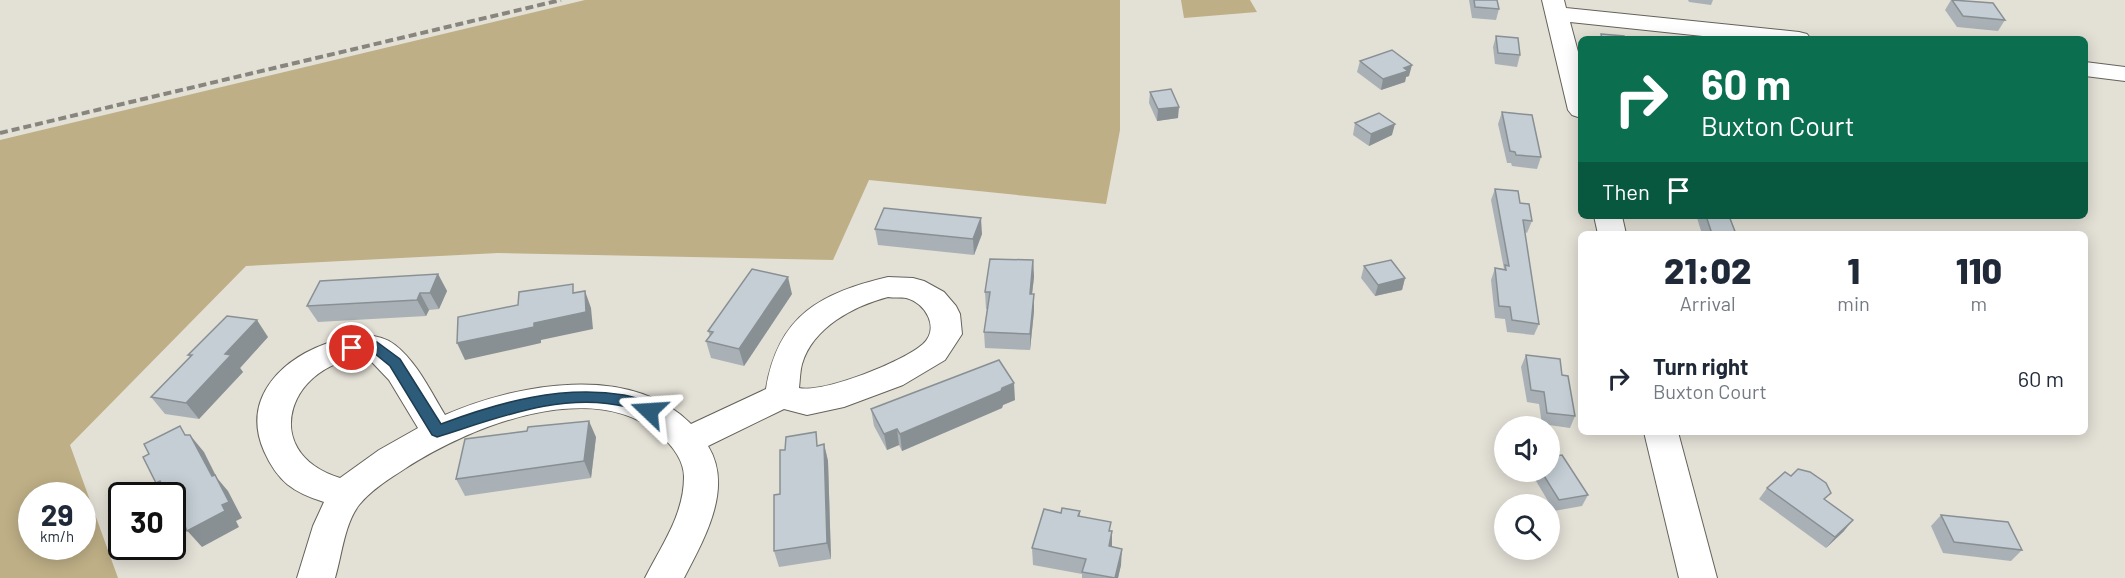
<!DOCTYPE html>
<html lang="en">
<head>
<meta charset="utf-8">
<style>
  body { margin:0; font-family:Barlow,sans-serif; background:#f2f2f3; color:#1f2937; height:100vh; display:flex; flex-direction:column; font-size:22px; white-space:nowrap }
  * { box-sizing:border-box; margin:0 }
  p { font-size:20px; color:#747a83 }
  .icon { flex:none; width:33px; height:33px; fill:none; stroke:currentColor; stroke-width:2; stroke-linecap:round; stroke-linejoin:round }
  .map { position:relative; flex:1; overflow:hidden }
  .panel { position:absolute; left:1578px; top:231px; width:510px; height:204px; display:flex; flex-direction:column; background:#fff; border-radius:9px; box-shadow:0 3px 15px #0003 }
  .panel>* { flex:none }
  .guide { position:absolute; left:1578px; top:36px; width:510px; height:183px; border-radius:9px; box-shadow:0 3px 15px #0003; background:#0b6e4f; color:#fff; overflow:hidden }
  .fabs { position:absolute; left:1494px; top:416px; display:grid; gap:12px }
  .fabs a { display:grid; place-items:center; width:66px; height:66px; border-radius:50%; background:#fff; box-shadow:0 3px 15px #0003; font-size:30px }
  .speed { position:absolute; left:18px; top:482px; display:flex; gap:12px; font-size:30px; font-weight:700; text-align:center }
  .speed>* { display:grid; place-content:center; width:78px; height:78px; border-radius:50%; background:#fff; box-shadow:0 3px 15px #0003; line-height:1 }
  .speed small { font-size:15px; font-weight:400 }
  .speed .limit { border:3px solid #111; border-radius:9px; background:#fff; color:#111 }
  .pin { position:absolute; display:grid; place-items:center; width:51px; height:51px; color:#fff; margin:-26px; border:3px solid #fff; border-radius:50%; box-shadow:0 2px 6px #0007 }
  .me { position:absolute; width:66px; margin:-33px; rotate:290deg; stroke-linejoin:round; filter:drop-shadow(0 0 4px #0008) }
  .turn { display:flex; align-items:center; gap:21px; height:126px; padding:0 24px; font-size:27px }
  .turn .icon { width:78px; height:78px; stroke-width:2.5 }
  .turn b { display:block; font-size:42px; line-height:51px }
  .then { display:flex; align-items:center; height:57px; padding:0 24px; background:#0003; gap:12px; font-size:22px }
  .eta { display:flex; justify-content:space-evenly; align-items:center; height:102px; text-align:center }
  .eta b { font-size:36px; font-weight:800; line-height:42px }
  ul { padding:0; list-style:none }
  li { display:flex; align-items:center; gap:18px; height:90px; padding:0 24px }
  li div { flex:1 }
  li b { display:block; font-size:22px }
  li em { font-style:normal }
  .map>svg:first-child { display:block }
  .green { fill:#beaf86; fill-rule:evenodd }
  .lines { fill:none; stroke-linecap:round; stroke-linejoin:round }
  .minor-casing { stroke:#656259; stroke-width:2 }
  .minor { fill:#fff; fill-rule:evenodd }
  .rail { stroke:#87857e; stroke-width:4; stroke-dasharray:8 4; stroke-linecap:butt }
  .wall { fill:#a9b1b6 }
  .shaded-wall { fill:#899094 }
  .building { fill:#c4ced4; stroke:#899094; stroke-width:1.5 }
  .route { fill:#2d5c7b; stroke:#1d3c50; stroke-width:1.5 }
</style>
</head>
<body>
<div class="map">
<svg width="2125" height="578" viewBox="0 0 2125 578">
  <rect width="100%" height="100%" fill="#e3e0d6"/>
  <!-- green -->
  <g class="green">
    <path d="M 585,0 L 1120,0 L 1120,130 L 1106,204 L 869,180 L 833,260 L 498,253 L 246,266 L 70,445 L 118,578 L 0,578 L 0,140 ZM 32,495 L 82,495 L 82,546 L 32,546 Z"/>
    <polygon points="1181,0 1250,0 1257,12 1184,18"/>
  </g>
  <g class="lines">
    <defs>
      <g id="minor">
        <polygon points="1542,0 1564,0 1566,8 1799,32 1807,34 1811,39 1731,39 1570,22 1581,63 1581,118 1572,115 1568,110"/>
        <polygon points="2085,62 2125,67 2125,81 2085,76"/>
        <polygon points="1594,216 1622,216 1626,234 1598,234"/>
        <path d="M 888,277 L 913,278 L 924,281 L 944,292 L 956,306 L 960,314 L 962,334 L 945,360 L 903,385 L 844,407 L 807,415 L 784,409 L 708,446 C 734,488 704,539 684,578 L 645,578 C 661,546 684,515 684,477 C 684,459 670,443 657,432 C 589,378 469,427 406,468 C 389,479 371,490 359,505 C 344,525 342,555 335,578 L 297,578 L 313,526 L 324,502 C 293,492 278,482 264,451 C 240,396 285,356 334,341 C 354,335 377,331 395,345 C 417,362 431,392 445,415 C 516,384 630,362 691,424 L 766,389 C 778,315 821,293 888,277 ZM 888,297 C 894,298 901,297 906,298 C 926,303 940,328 923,344 C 903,362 824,393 799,388 C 800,380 800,371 802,364 C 813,327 854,306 888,297 ZM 368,358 L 389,380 L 418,428 L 379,450 L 340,478 C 255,452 291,358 368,358 Z"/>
        <polygon points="1644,432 1678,432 1717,578 1679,578"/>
      </g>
    </defs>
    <!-- minor casing -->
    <use href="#minor" class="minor-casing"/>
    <!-- minor -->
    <use href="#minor" class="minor"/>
    <!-- rail -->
    <polyline class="rail" points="0,133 561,0"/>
  </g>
  <!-- wall -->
  <g class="wall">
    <polygon points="1469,0 1497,0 1499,9 1496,20 1472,18"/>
    <polygon points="1688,0 1713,0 1711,5 1689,2"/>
    <polygon points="1951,0 1961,0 2005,20 1998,31 1957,27 1945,10"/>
    <polygon points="1496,36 1520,55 1517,67 1495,64 1493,47"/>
    <polygon points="1360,61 1409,76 1406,77 1405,82 1381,90 1357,72"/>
    <polygon points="1150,92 1178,118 1157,121 1149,103"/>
    <polygon points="1502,112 1541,157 1537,169 1512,166 1511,163 1507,163 1498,124"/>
    <polygon points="1355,123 1392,135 1369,146 1353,135"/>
    <polygon points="1495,189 1520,203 1532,221 1527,233 1525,232 1539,324 1534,335 1507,332 1505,319 1495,318 1491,280 1495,268 1504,269 1491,200"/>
    <polygon points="1698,216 1729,216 1736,234 1702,234 1697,218"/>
    <polygon points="875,229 982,234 974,255 878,245"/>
    <polygon points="1033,260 1034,277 1032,294 1034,311 1030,350 985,348 984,332 987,309 986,309 985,292"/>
    <polygon points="1364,266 1405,278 1402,290 1375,296 1361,278"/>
    <polygon points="438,274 447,291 439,309 429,310 426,316 318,322 307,306"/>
    <polygon points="792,294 744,366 711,358 706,341 710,336 708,331"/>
    <polygon points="268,337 240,368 243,372 199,419 165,414 151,397 190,357 188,355"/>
    <polygon points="1526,355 1562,375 1575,416 1570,428 1542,424 1539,404 1527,402 1521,367"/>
    <polygon points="1015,400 1003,405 1002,408 902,451 899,445 887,450 874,426 871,409"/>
    <polygon points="596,437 591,478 465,496 456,479"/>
    <polygon points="824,444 828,461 831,559 779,567 774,551 819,445"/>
    <polygon points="1530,471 1550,471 1588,495 1582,506 1554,511"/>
    <polygon points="1767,488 1825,500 1844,531 1826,548 1759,499"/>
    <polygon points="1080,511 1080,517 1112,531 1112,547 1121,565 1118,578 1082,578 1082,574 1033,565 1032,548 1061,513"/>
    <polygon points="1941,515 2022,550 2011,561 1943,553 1931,526"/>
  </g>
  <!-- shaded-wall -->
  <g class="shaded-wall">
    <polygon points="1412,65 1409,76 1406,77 1405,82 1381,90 1383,79 1404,68"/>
    <polygon points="1179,107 1178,118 1157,121 1158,109"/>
    <polygon points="1395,124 1392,135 1369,146 1371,134"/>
    <polygon points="981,218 982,234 974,255 973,239"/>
    <polygon points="1033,260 1034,277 1030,311 1030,294"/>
    <polygon points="438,274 447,291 439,309 430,293"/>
    <polygon points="788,277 792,294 744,366 739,349"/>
    <polygon points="1405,278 1402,290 1375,296 1378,285"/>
    <polygon points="585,291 591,308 593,329 541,340 541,343 465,360 457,343 534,323"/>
    <polygon points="420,293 429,310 426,316 417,300"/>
    <polygon points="1034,294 1034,311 1030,350 1030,334"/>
    <polygon points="257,320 268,337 240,368 243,372 199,419 186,403 225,354"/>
    <polygon points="1014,383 1015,400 1003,405 1002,408 902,451 900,434"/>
    <polygon points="589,421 596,437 591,478 584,461"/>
    <polygon points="897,429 899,445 887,450 884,434"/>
    <polygon points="190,435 204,452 217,478 228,491 242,518 236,521 239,527 202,547 182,525 222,505 212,476"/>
    <polygon points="824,444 828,461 831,559 827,543"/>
    <polygon points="160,481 172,495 166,495 156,483"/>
    <polygon points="1853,520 1844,531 1826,548 1835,537"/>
    <polygon points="1112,531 1112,547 1109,546"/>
    <polygon points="1122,549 1121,565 1118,578 1115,578"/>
  </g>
  <!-- building -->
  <g class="building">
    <polygon points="1474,0 1497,0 1499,9 1475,7"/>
    <polygon points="1952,0 1993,3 2005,20 1963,16"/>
    <polygon points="1601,34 1624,36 1625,39 1602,39"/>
    <polygon points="1496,36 1518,38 1520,55 1498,53"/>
    <polygon points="1392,50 1412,65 1404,68 1408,71 1383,79 1360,61"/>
    <polygon points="1171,89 1179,107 1158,109 1150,92"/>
    <polygon points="1502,112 1532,115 1541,157 1516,155 1515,152 1510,151"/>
    <polygon points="1379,113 1395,124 1371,134 1355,123"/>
    <polygon points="1495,189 1518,191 1520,203 1529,204 1532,221 1523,220 1539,324 1512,320 1510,307 1499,306 1495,268 1506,270 1505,265 1509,266"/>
    <polygon points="884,208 981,218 973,239 875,229"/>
    <polygon points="1706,216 1729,216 1736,234 1704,234 1703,233 1712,234"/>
    <polygon points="990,259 1033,260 1030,294 1034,294 1030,334 984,332 990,292 985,292"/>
    <polygon points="1391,260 1405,278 1378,285 1364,266"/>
    <polygon points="752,269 788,277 739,349 706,341 713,332 708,331"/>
    <polygon points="438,274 430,293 420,293 417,300 307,306 320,281"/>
    <polygon points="573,284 573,293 585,291 586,312 534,323 534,327 457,343 458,317 518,305 519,292"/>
    <polygon points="227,316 257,320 225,354 231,355 186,403 151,397 192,355 188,355"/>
    <polygon points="1526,355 1560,359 1562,375 1568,376 1575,416 1547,413 1544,392 1531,390"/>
    <polygon points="999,360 1014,383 1002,388 1001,391 900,434 897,429 884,434 871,409"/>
    <polygon points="589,421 584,461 456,479 465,439 527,431 528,427"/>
    <polygon points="180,426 185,435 190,435 212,476 215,475 229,502 222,505 225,511 187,531 184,524 182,525 172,506 172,495 167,495 160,481 156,483 143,457 149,454 144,444"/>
    <polygon points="816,432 817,446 824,444 827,543 774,551 774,495 780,494 780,450 785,450 786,437"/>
    <polygon points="1562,455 1588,495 1559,500 1541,471 1550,471 1550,457"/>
    <polygon points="1798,469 1810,472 1826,483 1831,493 1824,499 1853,520 1835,537 1767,488 1785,472 1791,476"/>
    <polygon points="1062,508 1080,511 1078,516 1111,522 1109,531 1112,531 1109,546 1122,549 1115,578 1082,572 1086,559 1032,548 1044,509 1061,513"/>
    <polygon points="1941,515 2008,522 2022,550 1954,542"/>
  </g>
  <!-- route -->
  <path class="route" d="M 377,342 L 400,359 L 441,424 C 500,402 561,385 624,395 C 634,397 651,401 656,411 L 654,415 L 649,417 C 641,414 635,409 627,407 C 563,391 498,418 437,437 L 432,435 L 390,366 L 374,353 L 352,353 L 345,348 L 352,343 Z"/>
</svg>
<div class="fabs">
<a><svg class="icon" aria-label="sound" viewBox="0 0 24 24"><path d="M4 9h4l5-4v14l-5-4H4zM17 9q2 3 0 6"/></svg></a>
<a><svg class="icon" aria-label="search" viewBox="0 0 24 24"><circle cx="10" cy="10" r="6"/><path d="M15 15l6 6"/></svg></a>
</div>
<div class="speed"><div>29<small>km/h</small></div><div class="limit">30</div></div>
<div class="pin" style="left:352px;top:348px;background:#d93025"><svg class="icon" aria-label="arrive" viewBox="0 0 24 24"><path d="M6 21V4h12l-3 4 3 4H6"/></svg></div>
<svg class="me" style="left:649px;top:411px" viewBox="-20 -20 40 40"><path d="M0-17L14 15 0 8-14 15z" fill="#2d5c7b" stroke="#fff" stroke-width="4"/></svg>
<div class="guide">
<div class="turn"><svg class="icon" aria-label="right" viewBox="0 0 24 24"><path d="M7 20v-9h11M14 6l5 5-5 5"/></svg><div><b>60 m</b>Buxton Court</div></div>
<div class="then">Then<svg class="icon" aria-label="arrive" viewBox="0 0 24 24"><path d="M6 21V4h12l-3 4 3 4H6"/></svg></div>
</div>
<section class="panel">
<div class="eta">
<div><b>21:02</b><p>Arrival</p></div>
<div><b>1</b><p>min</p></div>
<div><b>110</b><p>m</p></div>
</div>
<ul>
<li><svg class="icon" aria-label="right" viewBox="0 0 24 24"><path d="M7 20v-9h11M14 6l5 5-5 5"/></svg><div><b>Turn right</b><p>Buxton Court</p></div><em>60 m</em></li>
</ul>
</section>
</div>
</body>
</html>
